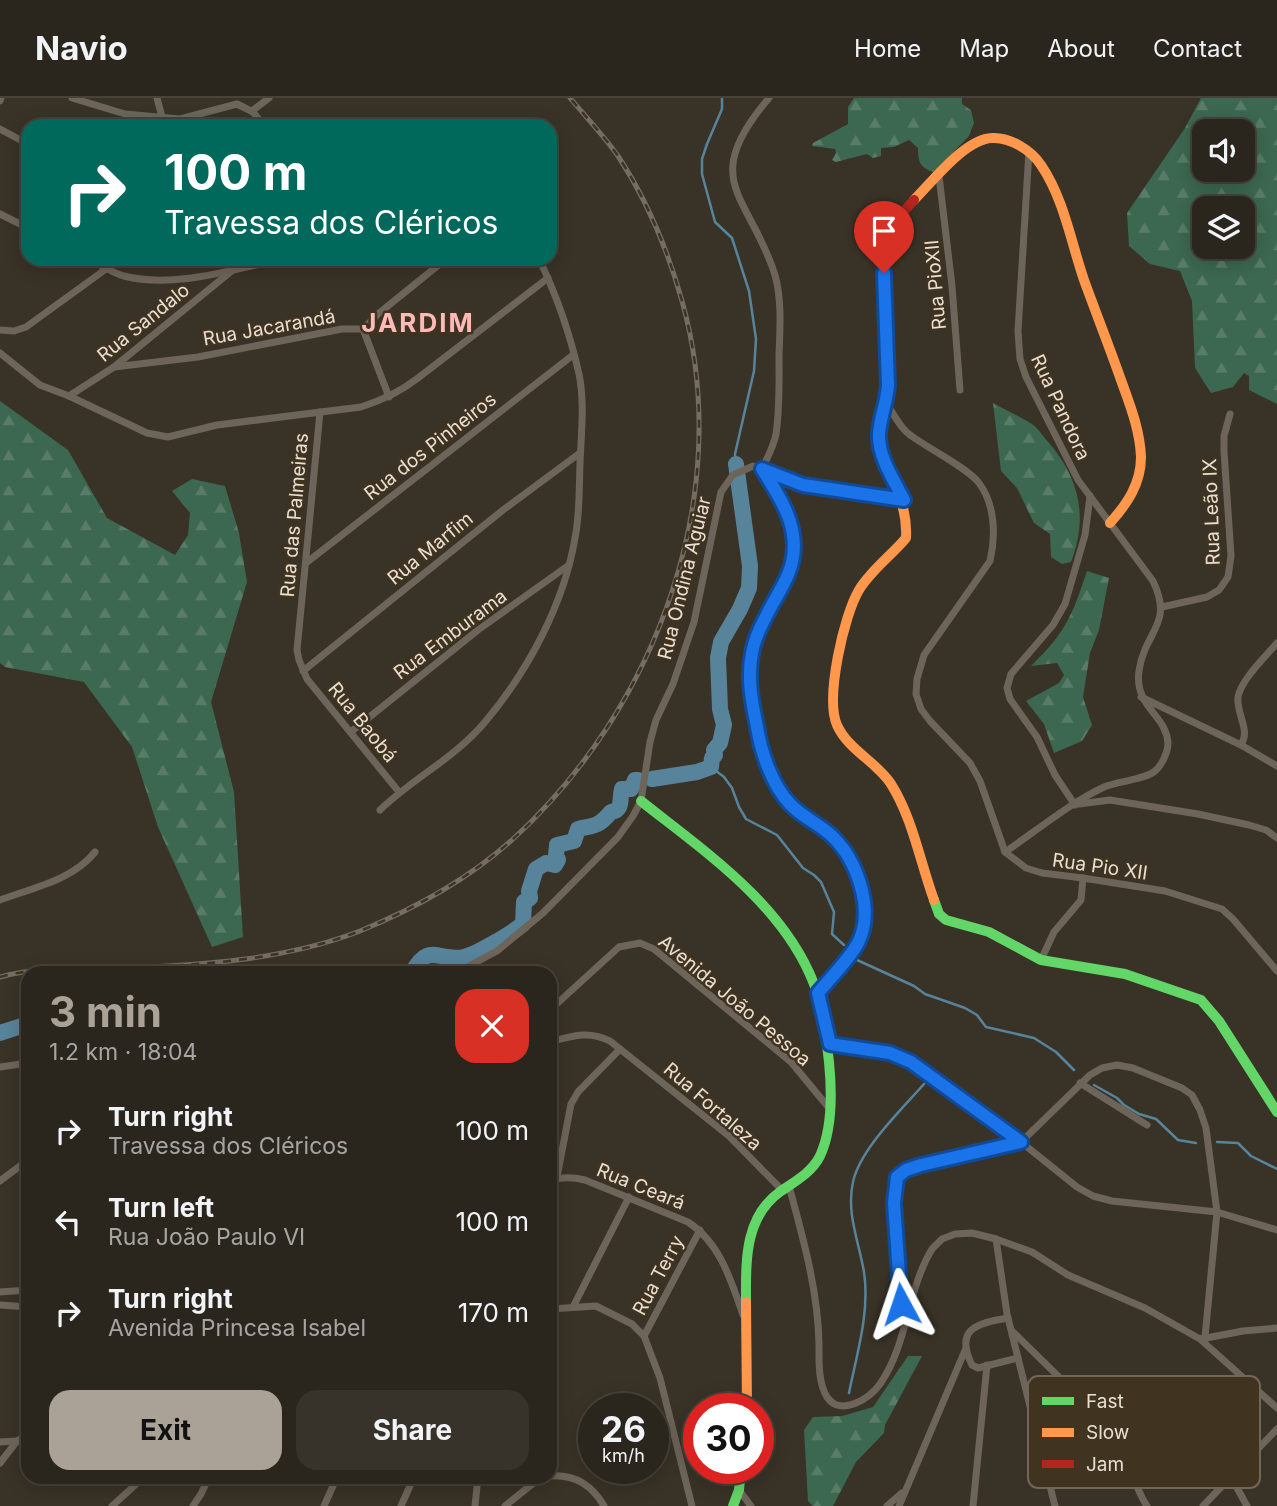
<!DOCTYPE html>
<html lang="en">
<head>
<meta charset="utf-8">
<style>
  body { margin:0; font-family:Inter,sans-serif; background:#37322a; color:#f1f3f6; height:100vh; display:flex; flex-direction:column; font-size:26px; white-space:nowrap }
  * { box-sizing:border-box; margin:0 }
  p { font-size:23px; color:#a6a5a4 }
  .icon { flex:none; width:38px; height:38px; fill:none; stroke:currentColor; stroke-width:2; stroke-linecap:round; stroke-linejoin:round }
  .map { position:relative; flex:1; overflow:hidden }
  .drawer { position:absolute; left:21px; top:868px; width:536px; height:518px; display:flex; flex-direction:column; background:#2b261d; border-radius:21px; box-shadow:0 4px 18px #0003,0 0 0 2px #47433b }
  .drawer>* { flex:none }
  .top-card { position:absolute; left:21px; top:21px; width:536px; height:147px; border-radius:21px; box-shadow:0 4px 18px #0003,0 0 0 2px #47433b; background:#00695c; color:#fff; overflow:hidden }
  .fabs { position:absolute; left:1192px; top:21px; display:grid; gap:14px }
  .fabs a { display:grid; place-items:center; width:63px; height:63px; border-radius:14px; background:#2b261d; box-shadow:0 4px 18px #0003,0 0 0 2px #47433b; font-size:35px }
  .speed { position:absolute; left:578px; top:1295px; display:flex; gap:14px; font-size:35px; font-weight:700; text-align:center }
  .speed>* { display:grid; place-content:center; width:91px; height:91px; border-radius:50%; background:#2b261d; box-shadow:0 4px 18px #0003,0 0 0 2px #47433b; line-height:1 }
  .speed small { font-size:18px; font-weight:400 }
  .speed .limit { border:10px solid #d22; background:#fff; color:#111 }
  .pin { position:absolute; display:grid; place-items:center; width:60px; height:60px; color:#fff; margin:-72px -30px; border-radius:50% 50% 50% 0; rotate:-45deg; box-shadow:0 0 7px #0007 }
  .pin .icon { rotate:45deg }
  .me { position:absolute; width:77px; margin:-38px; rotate:355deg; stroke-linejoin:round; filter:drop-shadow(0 0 5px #0008) }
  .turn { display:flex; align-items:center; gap:24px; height:147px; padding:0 28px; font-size:32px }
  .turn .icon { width:91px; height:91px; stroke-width:2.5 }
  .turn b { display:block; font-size:49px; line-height:60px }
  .round { display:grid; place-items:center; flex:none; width:74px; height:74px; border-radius:21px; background:#37322a }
  .headline { display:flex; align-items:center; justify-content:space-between; height:119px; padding:0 28px }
  h1 { font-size:42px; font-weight:700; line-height:52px; color:#aba297 }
  .action { display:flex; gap:14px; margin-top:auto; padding:14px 28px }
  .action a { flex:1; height:80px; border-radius:21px; background:#aba297; color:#111; font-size:28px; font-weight:700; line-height:80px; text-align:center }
  .action a+a { background:#37322a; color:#f1f3f6 }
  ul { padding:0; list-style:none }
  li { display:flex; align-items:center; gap:21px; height:91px; padding:0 28px }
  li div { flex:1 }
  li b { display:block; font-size:26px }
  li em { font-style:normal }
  header { display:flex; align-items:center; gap:42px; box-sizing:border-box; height:98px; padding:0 35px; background:#2b261d; border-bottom:2px solid #47433b }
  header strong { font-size:33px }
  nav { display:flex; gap:38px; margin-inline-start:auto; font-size:24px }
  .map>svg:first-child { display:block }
  .forest { fill:url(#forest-firs); fill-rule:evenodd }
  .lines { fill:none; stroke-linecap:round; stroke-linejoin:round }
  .stream { stroke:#57849b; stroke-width:2.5 }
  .river { stroke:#57849b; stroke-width:16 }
  .street { stroke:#6e655a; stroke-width:7 }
  .fast { stroke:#63d668; stroke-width:10 }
  .slow { stroke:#ff974d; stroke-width:10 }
  .jam { stroke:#b3261e; stroke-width:10 }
  .rail-casing { stroke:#746d63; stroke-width:5 }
  .rail { stroke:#403320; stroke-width:2.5; stroke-dasharray:8; stroke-linecap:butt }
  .route-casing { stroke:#114b97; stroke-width:18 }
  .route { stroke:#1a73e8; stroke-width:12 }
  .labels { text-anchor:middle; stroke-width:5; stroke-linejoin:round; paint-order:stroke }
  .street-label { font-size:19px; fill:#e8dfd4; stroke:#403320 }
  .district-label { font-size:26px; font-weight:bold; letter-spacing:2px; fill:#feb9b9; stroke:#403320 }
  .key { fill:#403320; stroke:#726756; stroke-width:2 }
  .key-label { font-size:19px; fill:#e8dfd4 }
</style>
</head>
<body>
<header>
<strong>Navio</strong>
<nav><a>Home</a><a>Map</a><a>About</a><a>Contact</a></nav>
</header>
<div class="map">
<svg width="1277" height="1408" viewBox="0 0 1277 1408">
  <defs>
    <pattern id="forest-firs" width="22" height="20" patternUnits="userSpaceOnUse" patternTransform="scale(1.75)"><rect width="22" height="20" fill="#3c6751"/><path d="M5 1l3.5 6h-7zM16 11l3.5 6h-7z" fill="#587c69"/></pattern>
  </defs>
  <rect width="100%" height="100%" fill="#393227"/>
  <!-- forest -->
  <g class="forest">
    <path d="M 854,0 L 962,0 L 962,6 L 971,12 L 974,25 L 969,38 L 934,74 C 920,70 918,64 918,50 L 909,42 L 894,49 L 881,50 L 881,58 L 873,60 L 867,56 L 836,64 L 832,62 L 836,55 L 835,51 L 812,48 L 813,45 L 848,26 L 848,9 Z"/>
    <path d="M 1201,0 L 1277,0 L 1277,306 L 1249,292 L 1249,278 L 1244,275 L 1233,289 L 1211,295 L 1195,270 L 1192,203 L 1180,173 L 1150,166 L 1129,148 L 1127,115 L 1185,30 ZM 1242,33 L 1242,72 L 1204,72 L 1204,33 ZM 1242,110 L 1242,149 L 1204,149 L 1204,110 Z"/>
    <polygon points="0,303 68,352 107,420 175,457 188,437 190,415 172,393 192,381 225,388 239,435 247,484 211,604 234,694 243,839 212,849 158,729 132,649 84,584 5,569 0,565"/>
    <path d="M 993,305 C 1005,312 1020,318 1032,326 C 1039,331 1044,340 1050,346 C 1080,382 1088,420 1071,464 L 1062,466 L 1051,459 L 1050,436 L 1034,425 L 1017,390 L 1001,373 Z"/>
    <path d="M 1087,473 L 1109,480 L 1099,532 L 1090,555 L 1083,599 L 1092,627 L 1082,643 L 1054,655 L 1044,626 L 1026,603 L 1059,585 L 1064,577 L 1057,565 L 1031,568 C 1066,534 1072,518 1087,473 Z"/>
    <polygon points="908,1258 922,1258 885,1327 884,1335 856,1364 833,1408 813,1408 808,1403 804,1332 813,1319 842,1318 873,1309"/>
  </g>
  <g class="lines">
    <!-- stream -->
    <g class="stream">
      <polyline points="722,0 722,11 707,46 702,61 702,76 715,124 732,140 749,193 756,241 754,273 735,356 736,366"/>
      <polyline points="711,669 724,679 732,690 739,709 746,721 777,737 803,770 814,777 821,784 834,814 832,836 844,847"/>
      <polyline points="857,862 914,888 925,896 965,910 977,917 986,929 1034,940 1056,954 1074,972"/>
      <polyline points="1094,987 1117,1000 1124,1007 1139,1016 1156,1021 1178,1042 1196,1045"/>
      <polyline points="1217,1044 1238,1045 1251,1058 1277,1071"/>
      <path d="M 849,1295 C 857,1255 870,1214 864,1174 C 859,1144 846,1115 853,1084 C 860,1051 902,1011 924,986"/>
    </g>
    <!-- river -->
    <g class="river">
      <polyline points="652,681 697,674 711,669 712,660 715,657 714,652 720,645 724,627 720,611 718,560 721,544 740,511 749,490 750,468 736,366"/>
      <path d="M 412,875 C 429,843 438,864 464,859 C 477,856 512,835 523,826 L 524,804 L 530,800 L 529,793 L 536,771 L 546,765 L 555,767 L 558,762 L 556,757 L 557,747 L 574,743 L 578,731 C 596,727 598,729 611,714 C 624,712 619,700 622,691 L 631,691 L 635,682 L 638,682"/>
      <polyline points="0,935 28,926"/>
    </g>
    <!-- street -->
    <g class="street">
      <polyline points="72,0 125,16 180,21 237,6 253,14 264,28"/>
      <polyline points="157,0 162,19"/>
      <polyline points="0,3 1,0"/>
      <polyline points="252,13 269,0"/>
      <polyline points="0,31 28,46"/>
      <polyline points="939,78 952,188 960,292"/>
      <polyline points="0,116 28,130"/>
      <path d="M 89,161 C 101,167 112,175 124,178 C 174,191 233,171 282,161"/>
      <polyline points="363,231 389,299"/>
      <polyline points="0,232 14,233 26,229 106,171"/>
      <path d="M 0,255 L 40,287 L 69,298 L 147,335 L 168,339 L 217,327 L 361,309 C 383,302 400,294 418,280 L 548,180"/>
      <polyline points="114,269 198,259 342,231 363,231 378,216 446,161"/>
      <polyline points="69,298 114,269 234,171"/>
      <path d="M 886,305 C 894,316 901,332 913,339 C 928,350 969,371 979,385 C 995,406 996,438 990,463 L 924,557 L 917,581 L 916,596 L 921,611 L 930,623 L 970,665 L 980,683 L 1005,754 L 1026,770 L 1042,775 L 1083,780 L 1165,793 L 1222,811 L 1233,821 L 1277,873"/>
      <polyline points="320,314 297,552 299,562 307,581 399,694"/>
      <path d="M 762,371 C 782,402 804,435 789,474 C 785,485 778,496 772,507 C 764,522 755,538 752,555 C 747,580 752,605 756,629 C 761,654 772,687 790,706 C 802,719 819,726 832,738 C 857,762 875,812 858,845 C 848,863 831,879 818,895"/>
      <path d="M 762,371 C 767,360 774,348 776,336 C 780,310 779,283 779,257 C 780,231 782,202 775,177 C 750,97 697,84 769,0"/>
      <polyline points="306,465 573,257"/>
      <polyline points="1162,509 1207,499 1219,492 1228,479 1231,458 1224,353 1224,338 1230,316"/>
      <polyline points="303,573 503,412 580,355"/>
      <polyline points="1141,599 1241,647 1277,668"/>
      <polyline points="352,633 478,532 569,467"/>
      <path d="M 1241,647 C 1251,632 1236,616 1238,599 C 1241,582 1266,558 1277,545"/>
      <polyline points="1079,706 1110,702 1198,716 1249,727 1266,732 1277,740"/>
      <polyline points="1075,707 1055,677 1037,639 1010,601 1007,590 1011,576 1053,527 1065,506 1085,437 1090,398"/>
      <path d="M 380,712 C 413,680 455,660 485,624 C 528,573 564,506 575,440 C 580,416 579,390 580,366 C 581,337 585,305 579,276 C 570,236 557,198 539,161"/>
      <path d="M 1005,754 C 1036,733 1070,705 1104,689 C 1118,683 1144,682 1155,673 C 1162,667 1168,654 1168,645 C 1166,616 1134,609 1139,573 C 1145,532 1174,527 1153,483 L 1078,382 L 1026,279 L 1020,261 L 1018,233 L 1029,53"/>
      <path d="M 0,802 C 32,790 73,782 95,754"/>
      <polyline points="1041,862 1054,834 1081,802 1083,780"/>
      <polyline points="456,875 497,853 543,815 618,739 633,718 641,703 650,644 656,622 673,586 694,524 721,394 733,377 753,368 803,387 902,402"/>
      <polyline points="550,912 619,849 640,845 654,851 791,964 829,1010"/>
      <path d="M 550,944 C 572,938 589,932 610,943 L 729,1038 L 782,1092"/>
      <polyline points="830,945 890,955 911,964 1021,1044 1077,1089 1093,1098 1112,1103 1217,1114 1277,1132"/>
      <polyline points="0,969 28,965"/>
      <polyline points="1080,985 1147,1027"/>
      <polyline points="557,1079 571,1006 578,994 620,951"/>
      <polyline points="0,1083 28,1062"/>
      <path d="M 550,1083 C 562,1078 573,1079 585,1082 L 688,1124 C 720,1145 731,1182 743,1217"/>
      <path d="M 789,1088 C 803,1140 818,1192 819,1246 C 819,1262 818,1285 827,1299 C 840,1319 870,1301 880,1286 C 908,1246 907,1192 932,1151 L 942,1141 L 955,1136 L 972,1135 L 996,1141 L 1032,1154 L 1068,1177 L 1145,1210 L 1200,1241 L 1277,1310"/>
      <polyline points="996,1141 1007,1216 1055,1408"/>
      <polyline points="0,1194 28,1192"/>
      <polyline points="0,1207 28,1209"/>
      <polyline points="573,1209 629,1099"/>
      <polyline points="550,1211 596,1208 632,1226 644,1238 660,1280 692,1408"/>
      <path d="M 1008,1220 C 977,1225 954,1231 972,1267 L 978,1270 L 1018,1260"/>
      <polyline points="903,1225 893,1106 897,1079 906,1072 921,1067 1021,1044 1090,977 1102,970 1117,967 1133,970 1182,990 1192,997 1200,1012 1206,1030 1217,1114 1205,1239"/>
      <path d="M 1012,1233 L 1114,1333 C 1130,1355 1131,1385 1147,1408"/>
      <polyline points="644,1238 700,1132"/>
      <polyline points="1201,1241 1243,1233 1277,1230"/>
      <polyline points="0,1344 17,1343 28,1336"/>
      <polyline points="0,1365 17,1343"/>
      <path d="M 550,1378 C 575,1376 592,1387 604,1408"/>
      <polyline points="1231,1379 1247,1408"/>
      <polyline points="739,1392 751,1408"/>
      <polyline points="112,1408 144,1379"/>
      <polyline points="193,1408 201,1396 209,1379"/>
      <polyline points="324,1408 337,1379"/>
      <polyline points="401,1408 414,1379"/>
      <polyline points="475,1408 478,1379"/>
      <polyline points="505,1408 536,1383 547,1379"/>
      <polyline points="887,1408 902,1395"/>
      <polyline points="899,1408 966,1250"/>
      <polyline points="973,1408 987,1267"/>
      <polyline points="1203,1408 1277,1331"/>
    </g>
    <!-- fast -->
    <g class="fast">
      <path d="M 641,703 C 705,754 783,806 814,886 C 823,911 826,937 829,964 C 832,994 833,1030 820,1058 C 812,1074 796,1083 781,1093 C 744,1119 746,1163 746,1204"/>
      <polyline points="934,802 939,816 946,822 989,834 1041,862 1125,876 1201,902 1219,923 1277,1014"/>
      <polyline points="733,1408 739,1392 741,1370"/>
    </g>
    <!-- slow -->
    <g class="slow">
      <path d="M 914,102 C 933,83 965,41 992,40 C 1010,39 1031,52 1041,67 C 1064,101 1071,144 1084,182 C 1096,215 1109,248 1121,282 C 1130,307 1140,332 1141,359 C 1141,386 1127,406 1110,425"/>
      <path d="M 883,315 C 872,370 909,389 906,440 C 891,458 871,472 859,492 C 844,517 825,600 837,627 C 848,652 877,664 891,686 C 913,721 920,764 934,802"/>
      <polyline points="746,1204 747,1311"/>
    </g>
    <!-- jam -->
    <polyline class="jam" points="883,315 888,287 884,147 894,124 914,102"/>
    <defs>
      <path id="rail" d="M 0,879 C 39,868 83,871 123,870 C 203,867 285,862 360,833 C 414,811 470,780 513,741 C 657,610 736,394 682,203 C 668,153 647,102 618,58 C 604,38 586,19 570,0"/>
    </defs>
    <!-- rail casing -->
    <use href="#rail" class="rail-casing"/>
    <!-- rail -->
    <use href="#rail" class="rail"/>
  </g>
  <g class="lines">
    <defs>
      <path id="route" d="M 884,175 L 888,287 C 887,304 880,319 879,336 C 878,359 894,382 904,402 L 803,387 L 762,371 C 782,402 804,435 789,474 C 785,485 778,496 772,507 C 764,522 755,538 752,555 C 747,580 752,605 757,629 C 761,654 772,687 790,706 C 802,719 819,726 832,738 C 857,762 875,812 858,845 C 848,863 831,879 818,895 L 830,946 L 890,955 L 911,964 L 1021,1044 L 921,1067 L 906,1072 L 897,1079 L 894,1105 L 901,1206"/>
    </defs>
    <!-- route casing -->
    <use href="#route" class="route-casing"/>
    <!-- route -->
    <use href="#route" class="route"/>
  </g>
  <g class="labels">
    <!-- street labels -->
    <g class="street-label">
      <text transform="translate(935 187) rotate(-95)" y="7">Rua PioXII</text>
      <text transform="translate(143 224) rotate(-39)" y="7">Rua Sandalo</text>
      <text transform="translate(269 229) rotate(-10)" y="7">Rua Jacarandá</text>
      <text transform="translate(1061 309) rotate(65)" y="7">Rua Pandora</text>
      <text transform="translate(430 348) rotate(-38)" y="7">Rua dos Pinheiros</text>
      <text transform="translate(1211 414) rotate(-92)" y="7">Rua Leão IX</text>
      <text transform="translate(294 417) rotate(-85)" y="7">Rua das Palmeiras</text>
      <text transform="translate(430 450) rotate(-39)" y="7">Rua Marfim</text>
      <text transform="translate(684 480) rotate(-76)" y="7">Rua Ondina Aguiar</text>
      <text transform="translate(450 536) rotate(-37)" y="7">Rua Emburama</text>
      <text transform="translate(363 624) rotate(51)" y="7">Rua Baobá</text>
      <text transform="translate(1100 768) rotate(8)" y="7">Rua Pio XII</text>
      <text transform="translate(735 902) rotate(40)" y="7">Avenida João Pessoa</text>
      <text transform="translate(713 1008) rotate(41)" y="7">Rua Fortaleza</text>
      <text transform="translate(641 1088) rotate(22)" y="7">Rua Ceará</text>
      <text transform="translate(658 1177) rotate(-62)" y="7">Rua Terry</text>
    </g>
    <!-- district labels -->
    <g class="district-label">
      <text x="418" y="234">JARDIM</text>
    </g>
  </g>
  <!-- legend -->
  <rect x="1028" y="1278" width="232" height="112" rx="10" class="key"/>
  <rect x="1042" y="1299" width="32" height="8" fill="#63d668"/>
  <rect x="1042" y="1330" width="32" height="9" fill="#ff974d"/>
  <rect x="1042" y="1362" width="32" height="8" fill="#b3261e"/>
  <g class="key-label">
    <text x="1086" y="1310">Fast</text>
    <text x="1086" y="1341">Slow</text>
    <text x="1086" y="1373">Jam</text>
  </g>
</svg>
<div class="fabs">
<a><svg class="icon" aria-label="sound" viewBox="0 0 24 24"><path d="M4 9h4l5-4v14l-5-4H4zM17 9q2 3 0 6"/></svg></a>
<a><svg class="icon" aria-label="layers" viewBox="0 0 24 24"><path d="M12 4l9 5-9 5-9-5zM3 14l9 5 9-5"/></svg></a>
</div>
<div class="speed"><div>26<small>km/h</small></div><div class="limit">30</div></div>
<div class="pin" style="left:884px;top:175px;background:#d93025"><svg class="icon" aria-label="arrive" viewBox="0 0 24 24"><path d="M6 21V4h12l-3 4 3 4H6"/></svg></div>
<svg class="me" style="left:901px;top:1206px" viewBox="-20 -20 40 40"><path d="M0-17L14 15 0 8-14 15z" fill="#1a73e8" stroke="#fff" stroke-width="4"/></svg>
<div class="top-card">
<div class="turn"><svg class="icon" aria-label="right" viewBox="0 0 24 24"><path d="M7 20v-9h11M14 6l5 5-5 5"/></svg><div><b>100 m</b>Travessa dos Cléricos</div></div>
</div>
<section class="drawer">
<div class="headline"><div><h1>3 min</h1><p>1.2 km · 18:04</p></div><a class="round" style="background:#d93025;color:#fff"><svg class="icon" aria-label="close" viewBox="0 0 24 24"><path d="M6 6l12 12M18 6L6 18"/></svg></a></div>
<ul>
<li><svg class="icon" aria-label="right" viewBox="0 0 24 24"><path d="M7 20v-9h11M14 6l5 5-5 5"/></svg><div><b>Turn right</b><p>Travessa dos Cléricos</p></div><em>100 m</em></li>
<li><svg class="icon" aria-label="left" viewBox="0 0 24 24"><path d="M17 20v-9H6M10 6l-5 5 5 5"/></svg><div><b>Turn left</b><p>Rua João Paulo VI</p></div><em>100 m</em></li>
<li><svg class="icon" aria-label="right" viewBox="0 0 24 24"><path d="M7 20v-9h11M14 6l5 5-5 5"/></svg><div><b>Turn right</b><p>Avenida Princesa Isabel</p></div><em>170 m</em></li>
</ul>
<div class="action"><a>Exit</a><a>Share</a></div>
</section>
</div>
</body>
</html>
